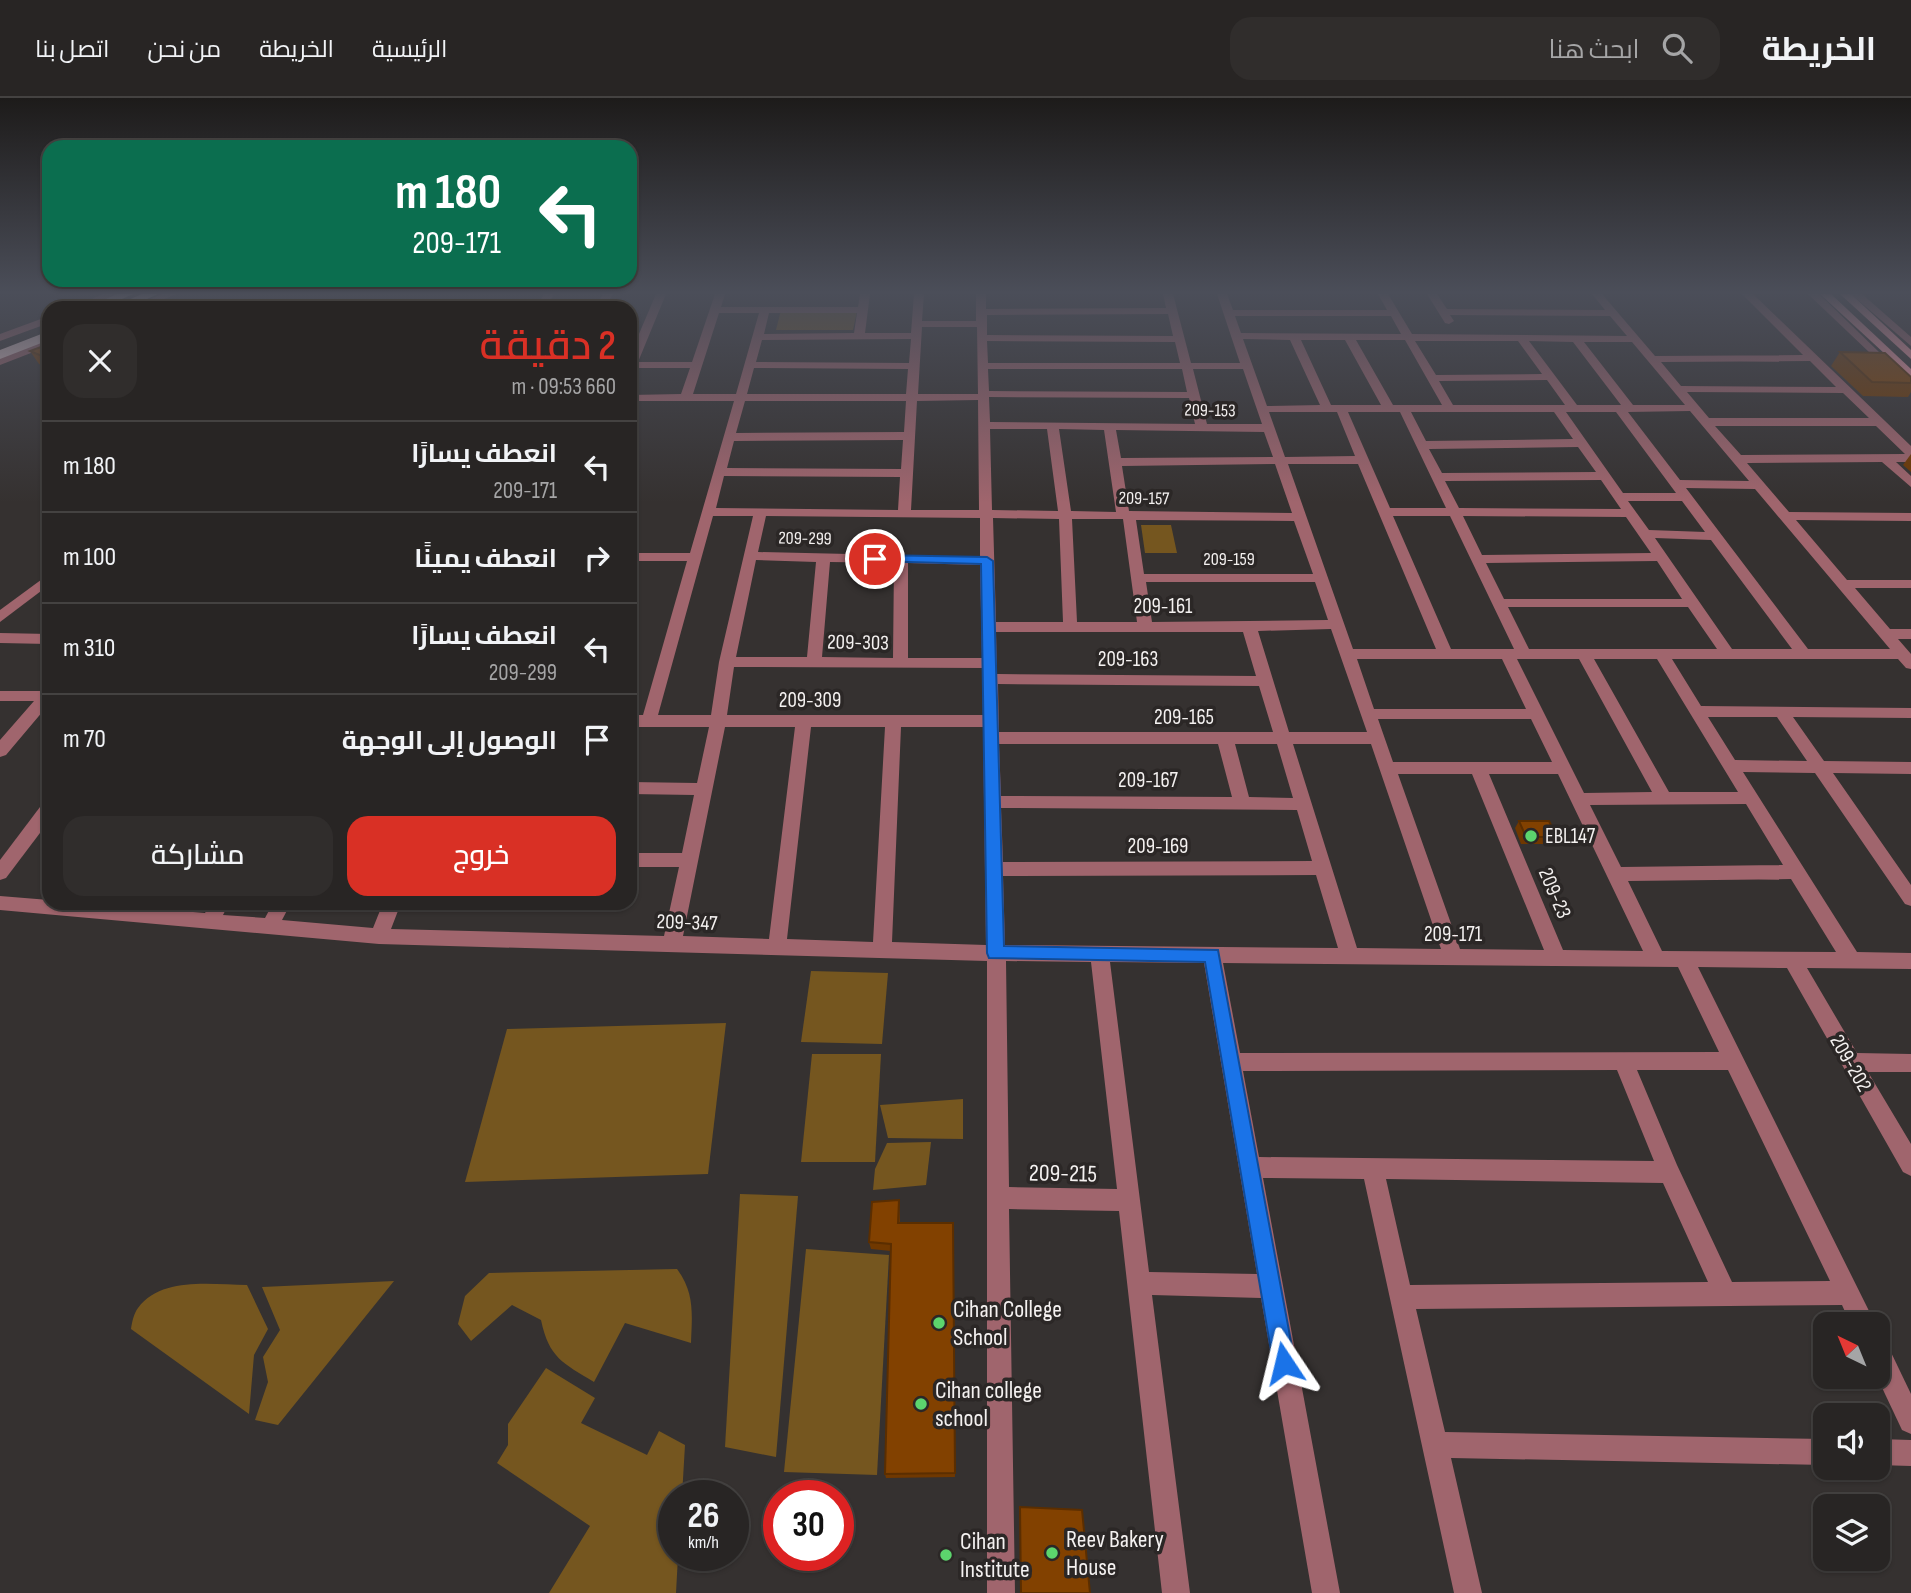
<!DOCTYPE html>
<html lang="ar">
<head>
<meta charset="utf-8">
<style>
  body { margin:0; font-family:"Sofia Sans Condensed",Cairo,sans-serif; background:#302d2c; color:#f1f3f6; direction:rtl; height:100vh; display:flex; flex-direction:column; font-size:26px; white-space:nowrap }
  * { box-sizing:border-box; margin:0 }
  p { font-size:23px; color:#a5a5a6 }
  .icon { flex:none; width:38px; height:38px; fill:none; stroke:currentColor; stroke-width:2; stroke-linecap:round; stroke-linejoin:round }
  .map { position:relative; flex:1; overflow:hidden; direction:ltr }
  .drawer { position:absolute; left:42px; top:203px; width:595px; height:609px; display:flex; flex-direction:column; background:#282524; border-radius:21px; box-shadow:0 2px 5px #0004,0 0 0 2px #444241; direction:rtl }
  .drawer>* { flex:none }
  .hud { position:absolute; left:42px; top:42px; width:595px; height:147px; border-radius:21px; box-shadow:0 2px 5px #0004,0 0 0 2px #444241; direction:rtl; background:#0b6e4f; color:#fff; overflow:hidden }
  .needle { width:46px; rotate:317deg }
  .fabs { position:absolute; left:1813px; top:1214px; display:grid; gap:14px }
  .fabs a { display:grid; place-items:center; width:77px; height:77px; border-radius:14px; background:#282524; box-shadow:0 2px 5px #0004,0 0 0 2px #444241; font-size:35px }
  .speed { position:absolute; left:658px; top:1382px; display:flex; gap:14px; font-size:35px; font-weight:700; text-align:center }
  .speed>* { display:grid; place-content:center; width:91px; height:91px; border-radius:50%; background:#282524; box-shadow:0 2px 5px #0004,0 0 0 2px #444241; line-height:1 }
  .speed small { font-size:18px; font-weight:400 }
  .speed .limit { border:10px solid #d22; background:#fff; color:#111 }
  .pin { position:absolute; display:grid; place-items:center; width:60px; height:60px; color:#fff; margin:-30px; border:4px solid #fff; border-radius:50%; box-shadow:0 2px 7px #0007 }
  .me { position:absolute; width:77px; margin:-38px; rotate:350deg; stroke-linejoin:round; filter:drop-shadow(0 0 5px #0008) }
  .turn { display:flex; align-items:center; gap:24px; height:147px; padding:0 21px; font-size:32px }
  .turn .icon { width:91px; height:91px; stroke-width:2.5 }
  .turn b { display:block; font-size:49px; line-height:60px }
  .round { display:grid; place-items:center; flex:none; width:74px; height:74px; border-radius:21px; background:#302d2c }
  .headline { display:flex; align-items:center; justify-content:space-between; height:119px; padding:0 21px }
  h1 { font-size:42px; font-weight:600; line-height:52px; color:#d93025 }
  .cta { display:flex; gap:14px; margin-top:auto; padding:14px 21px }
  .cta a { flex:1; height:80px; border-radius:21px; background:#d93025; color:#fff; font-size:28px; font-weight:600; line-height:80px; text-align:center }
  .cta a+a { background:#302d2c; color:#f1f3f6 }
  ul { padding:0; list-style:none }
  li { display:flex; align-items:center; gap:21px; height:91px; padding:0 21px; border-top:2px solid #444241 }
  li div { flex:1 }
  li b { display:block; font-size:26px }
  li em { font-style:normal }
  header { display:flex; align-items:center; gap:42px; box-sizing:border-box; height:98px; padding:0 35px; background:#282524; border-bottom:2px solid #444241 }
  header strong { font-size:33px }
  nav { display:flex; gap:38px; margin-inline-start:auto; font-size:24px }
  .search { width:490px; height:63px; background:#302d2c; display:flex; align-items:center; gap:18px; box-sizing:border-box; padding:0 24px; border-radius:21px; color:#a5a5a6; font-size:26px }
  .map>svg:first-child { display:block }
  .green { fill:#75561f }
  .lines { fill:none; stroke-linecap:round; stroke-linejoin:round }
  .minor { fill:#a0656d; fill-rule:evenodd }
  .major { fill:#ff9eab; fill-rule:evenodd }
  .highway { fill:#efd1d4; fill-rule:evenodd }
  .wall { fill:#703800 }
  .building { fill:#824100; stroke:#5b2e00; stroke-width:2 }
  .route { fill:#1a73e8; stroke:#114b97; stroke-width:2 }
  .poi-dot { fill:#5cd56d; stroke:#2b2726; stroke-width:2.5 }
  .labels { text-anchor:middle; stroke-width:7; stroke-linejoin:round; paint-order:stroke }
  .far-street-label { font-size:18px; fill:#f4f1f0; stroke:#2b2726 }
  .street-label { font-size:21px; fill:#f4f1f0; stroke:#2b2726 }
  .poi-label { font-size:21px; fill:#f4f1f0; stroke:#2b2726; text-anchor:start }
  .near-street-label { font-size:24px; fill:#f4f1f0; stroke:#2b2726 }
  .near-poi-label { font-size:24px; fill:#f4f1f0; stroke:#2b2726; text-anchor:start }
</style>
</head>
<body>
<header>
<strong>الخريطة</strong>
<div class="search"><svg class="icon" aria-label="search" viewBox="0 0 24 24"><circle cx="10" cy="10" r="6"/><path d="M15 15l6 6"/></svg>ابحث هنا</div>
<nav><a>الرئيسية</a><a>الخريطة</a><a>من نحن</a><a>اتصل بنا</a></nav>
</header>
<div class="map">
<svg width="1911" height="1495" viewBox="0 0 1911 1495">
  <rect width="100%" height="100%" fill="#353130"/>
  <!-- green -->
  <g class="green">
    <polygon points="781,212 857,213 853,232 776,232"/>
    <polygon points="1141,427 1171,427 1177,455 1145,455"/>
    <polygon points="811,873 888,875 882,946 801,944"/>
    <polygon points="726,925 708,1076 465,1084 507,931"/>
    <polygon points="812,956 881,956 875,1064 801,1064"/>
    <polygon points="963,1001 963,1041 888,1040 880,1007"/>
    <polygon points="931,1044 926,1087 873,1092 875,1071 887,1045"/>
    <polygon points="740,1096 798,1098 776,1359 725,1349"/>
    <polygon points="806,1151 889,1157 877,1377 784,1374"/>
    <path d="M 677,1171 C 695,1195 692,1217 691,1245 L 625,1225 L 594,1284 C 563,1265 549,1260 541,1222 L 512,1207 L 471,1243 L 458,1226 L 465,1198 L 489,1175 Z"/>
    <polygon points="394,1183 278,1327 255,1322 268,1284 263,1259 280,1232 262,1189"/>
    <path d="M 247,1187 L 268,1231 L 254,1257 L 249,1316 L 131,1231 C 132,1224 134,1215 138,1210 C 162,1178 212,1187 247,1187 Z"/>
    <polygon points="546,1270 595,1300 581,1325 647,1357 659,1333 685,1347 682,1398 674,1398 674,1458 678,1458 676,1495 549,1495 590,1428 497,1365 508,1347 508,1326"/>
  </g>
  <g class="lines">
    <!-- minor -->
    <g class="minor">
      <polygon points="103,196 117,196 85,210 71,210"/>
      <polygon points="162,196 176,196 144,210 130,210"/>
      <polygon points="544,196 554,196 546,210 536,210"/>
      <polygon points="603,196 613,196 605,210 595,210"/>
      <path d="M 656,196 L 666,196 L 638,264 L 692,264 L 715,196 L 725,196 L 721,209 L 858,209 L 860,196 L 870,196 L 865,235 L 911,235 L 914,196 L 924,196 L 922,223 L 976,223 L 976,196 L 986,196 L 986,211 L 1166,210 L 1163,196 L 1173,196 L 1191,265 L 1240,265 L 1217,196 L 1227,196 L 1233,212 L 1387,212 L 1378,196 L 1388,196 L 1412,236 L 1627,238 L 1610,218 L 1450,217 L 1454,223 L 1449,226 L 1445,225 L 1427,196 L 1437,196 L 1447,211 L 1605,212 L 1592,196 L 1602,196 L 1655,258 L 1803,257 L 1742,196 L 1753,196 L 1911,348 L 1911,364 L 1896,364 L 1911,378 L 1911,389 L 1882,364 L 1747,365 L 1789,414 L 1911,415 L 1911,423 L 1796,422 L 1847,482 L 1911,482 L 1911,490 L 1855,490 L 1890,531 L 1911,531 L 1911,541 L 1898,541 L 1911,556 L 1911,571 L 1906,570 L 1898,561 L 1672,561 L 1701,608 L 1911,610 L 1911,620 L 1793,619 L 1824,663 L 1911,664 L 1911,676 L 1833,675 L 1911,787 L 1911,808 L 1905,806 L 1815,675 L 1743,674 L 1857,854 L 1911,855 L 1911,871 L 1807,870 L 1857,955 L 1911,956 L 1911,974 L 1868,974 L 1911,1046 L 1911,1078 L 1903,1074 L 1787,870 L 1698,869 L 1876,1227 L 1851,1227 L 1842,1207 L 1416,1211 L 1445,1334 L 1825,1341 L 1825,1367 L 1451,1360 L 1482,1495 L 1454,1495 L 1364,1081 L 1263,1080 L 1340,1495 L 1312,1495 L 1261,1200 L 1152,1197 L 1190,1495 L 1162,1495 L 1119,1113 L 1009,1111 L 1015,1495 L 987,1495 L 987,863 L 379,846 L 0,812 L 0,798 L 49,802 L 49,805 L 86,805 L 205,815 L 211,805 L 229,805 L 223,817 L 265,820 L 273,805 L 291,805 L 282,822 L 373,830 L 383,805 L 401,805 L 391,831 L 664,838 L 679,769 L 630,769 L 630,755 L 682,755 L 694,697 L 630,696 L 630,684 L 697,685 L 709,629 L 630,629 L 630,617 L 643,617 L 687,463 L 630,463 L 630,455 L 690,455 L 734,303 L 630,303 L 630,297 L 681,296 L 690,270 L 635,270 L 630,273 L 630,257 ZM 719,215 L 759,215 L 736,296 L 693,296 ZM 769,215 L 857,215 L 854,235 L 764,236 ZM 1168,216 L 1173,238 L 987,237 L 987,217 ZM 1235,218 L 1391,218 L 1401,236 L 1241,235 ZM 922,229 L 977,229 L 978,296 L 918,296 ZM 911,241 L 909,265 L 756,264 L 762,242 ZM 1243,241 L 1290,242 L 1320,307 L 1267,308 ZM 1301,242 L 1345,242 L 1381,307 L 1331,307 ZM 1356,242 L 1405,242 L 1442,307 L 1393,307 ZM 987,243 L 1175,244 L 1180,265 L 988,265 ZM 1415,243 L 1518,243 L 1542,276 L 1436,277 ZM 1529,243 L 1573,244 L 1621,307 L 1577,307 ZM 1584,244 L 1632,244 L 1685,307 L 1633,307 ZM 1810,263 L 1836,289 L 1681,288 L 1661,264 ZM 754,270 L 908,271 L 906,296 L 747,296 ZM 988,271 L 1182,271 L 1187,294 L 989,293 ZM 1193,271 L 1243,271 L 1262,326 L 1207,326 ZM 1547,282 L 1565,307 L 1453,307 L 1439,283 ZM 1687,294 L 1843,295 L 1869,320 L 1709,320 ZM 989,299 L 1189,300 L 1195,326 L 990,324 ZM 978,302 L 979,412 L 911,412 L 917,303 ZM 745,303 L 906,303 L 904,334 L 736,335 ZM 1690,313 L 1749,383 L 1680,382 L 1628,314 ZM 1269,314 L 1337,314 L 1355,358 L 1285,359 ZM 1348,314 L 1400,314 L 1446,410 L 1390,410 ZM 1411,314 L 1554,314 L 1573,341 L 1426,343 ZM 1566,314 L 1616,314 L 1676,395 L 1623,395 ZM 1715,328 L 1876,328 L 1905,356 L 1741,357 ZM 990,331 L 1047,331 L 1058,413 L 992,412 ZM 1059,331 L 1104,332 L 1116,414 L 1071,413 ZM 1116,332 L 1264,334 L 1273,359 L 1121,360 ZM 903,342 L 901,371 L 727,370 L 734,343 ZM 1578,349 L 1596,374 L 1442,375 L 1429,351 ZM 1275,366 L 1292,415 L 1129,413 L 1122,368 ZM 1288,366 L 1358,366 L 1436,551 L 1353,551 ZM 724,378 L 900,379 L 898,412 L 716,410 ZM 1601,382 L 1621,411 L 1459,410 L 1445,383 ZM 1686,390 L 1755,391 L 1890,551 L 1808,551 ZM 1628,403 L 1682,403 L 1705,434 L 1649,432 ZM 713,418 L 753,418 L 719,564 L 711,617 L 658,617 ZM 766,418 L 980,420 L 980,459 L 758,454 ZM 1393,418 L 1450,418 L 1514,551 L 1451,551 ZM 1463,418 L 1626,419 L 1651,455 L 1482,457 ZM 993,420 L 1059,421 L 1063,524 L 996,524 ZM 1072,421 L 1123,421 L 1137,524 L 1077,524 ZM 1136,422 L 1294,423 L 1313,476 L 1144,476 ZM 1655,440 L 1711,442 L 1792,551 L 1732,551 ZM 756,462 L 816,464 L 807,559 L 736,559 ZM 1657,463 L 1682,501 L 1504,501 L 1486,465 ZM 830,464 L 894,465 L 893,560 L 822,559 ZM 908,465 L 980,467 L 982,560 L 908,560 ZM 1146,484 L 1315,484 L 1328,522 L 1152,524 ZM 1508,509 L 1688,509 L 1717,551 L 1529,551 ZM 1331,531 L 1367,634 L 1289,634 L 1258,533 ZM 996,534 L 1243,534 L 1256,578 L 997,576 ZM 1357,561 L 1502,561 L 1526,611 L 1374,611 ZM 1517,561 L 1579,561 L 1652,694 L 1584,695 ZM 1594,561 L 1657,561 L 1738,694 L 1669,694 ZM 734,569 L 982,570 L 983,617 L 727,617 ZM 998,586 L 1259,588 L 1273,634 L 999,634 ZM 1708,619 L 1777,619 L 1807,663 L 1735,662 ZM 1378,621 L 1531,621 L 1552,664 L 1393,664 ZM 725,629 L 795,629 L 769,841 L 683,838 ZM 811,629 L 885,629 L 873,844 L 787,841 ZM 901,629 L 983,629 L 986,847 L 892,844 ZM 999,646 L 1218,646 L 1232,699 L 1001,698 ZM 1235,646 L 1277,646 L 1293,700 L 1249,699 ZM 1293,646 L 1371,646 L 1441,851 L 1357,850 ZM 1398,676 L 1472,676 L 1544,852 L 1460,851 ZM 1489,676 L 1558,676 L 1643,853 L 1563,852 ZM 1746,706 L 1783,767 L 1621,769 L 1590,707 ZM 1001,710 L 1297,712 L 1312,763 L 1003,764 ZM 1316,777 L 1338,850 L 1005,847 L 1003,778 ZM 1791,781 L 1836,854 L 1662,853 L 1628,783 ZM 1006,863 L 1091,864 L 1117,1091 L 1009,1089 ZM 1110,864 L 1204,865 L 1257,1176 L 1149,1174 ZM 1223,865 L 1678,869 L 1719,954 L 1240,955 ZM 1617,972 L 1654,1063 L 1259,1059 L 1243,973 ZM 1637,972 L 1728,972 L 1830,1183 L 1732,1184 L 1677,1067 ZM 1386,1081 L 1663,1085 L 1708,1184 L 1410,1187 Z"/>
      <polygon points="1808,196 1819,196 1911,285 1911,294"/>
      <polygon points="1851,196 1862,196 1911,239 1911,248"/>
      <polygon points="49,218 49,225 0,243 0,236"/>
      <polygon points="49,241 49,248 0,267 0,260"/>
      <polygon points="49,476 49,487 0,524 0,512"/>
      <polygon points="0,535 49,536 49,546 0,545"/>
      <polygon points="0,593 49,593 49,606 6,657 0,659 0,642 34,603 0,603"/>
      <polygon points="49,704 49,723 6,780 0,782 0,762 43,705"/>
      <polygon points="1878,1243 1887,1246 1911,1296 1911,1336 1902,1332 1877,1279"/>
      <polygon points="1878,1341 1911,1342 1911,1368 1878,1367"/>
    </g>
    <!-- major -->
    <g class="major">
      <polygon points="1820,196 1831,196 1911,271 1911,280"/>
      <polygon points="1840,196 1851,196 1911,252 1911,261"/>
    </g>
    <!-- highway -->
    <g class="highway">
      <polygon points="117,196 133,196 102,210 85,210"/>
      <polygon points="142,196 158,196 127,210 110,210"/>
      <polygon points="49,233 49,242 0,261 0,252"/>
    </g>
  </g>
  <!-- wall -->
  <g class="wall">
    <polygon points="49,246 49,271 39,266 30,253"/>
    <polygon points="1840,254 1911,279 1911,294 1908,299 1863,298 1831,268"/>
    <polygon points="1911,356 1911,374 1903,367"/>
    <polygon points="1519,723 1557,739 1552,746 1521,746 1515,730"/>
    <polygon points="899,1102 900,1125 953,1125 955,1379 886,1380 885,1376 891,1153 871,1151 869,1144"/>
    <polygon points="1020,1409 1090,1495 1021,1495"/>
  </g>
  <!-- building -->
  <g class="building">
    <polygon points="49,246 49,261 30,253"/>
    <polygon points="1840,254 1885,255 1911,279 1911,285 1872,284"/>
    <polygon points="1519,723 1549,723 1557,739 1526,739"/>
    <polygon points="899,1102 898,1125 953,1125 955,1375 885,1376 891,1146 869,1144 872,1104"/>
    <polygon points="1020,1409 1082,1412 1090,1495 1021,1495"/>
  </g>
  <!-- sky -->
  <linearGradient id="sky" x2="0" y2="1"><stop stop-color="#1d1b1a"/><stop offset="0.48" stop-color="#4b4e59"/><stop offset="1" stop-color="#4b4e59" stop-opacity="0"/></linearGradient>
  <rect width="1911" height="405" fill="url(#sky)"/>
  <!-- route -->
  <polygon class="route" points="875,457 987,459 993,463 1004,848 1218,852 1295,1265 1292,1273 1284,1276 1276,1273 1273,1265 1205,864 989,860 987,855 981,466 871,463 871,458"/>
  <!-- markers -->
  <g class="poi-dot">
    <circle cx="1531" cy="738" r="7"/>
    <circle cx="939" cy="1225" r="7"/>
    <circle cx="921" cy="1306" r="7"/>
    <circle cx="1052" cy="1455" r="7"/>
    <circle cx="946" cy="1457" r="7"/>
  </g>
  <g class="labels">
    <!-- far-street labels -->
    <g class="far-street-label">
      <text transform="translate(1210 312) rotate(1)" y="6">209-153</text>
      <text transform="translate(1144 400) rotate(1)" y="6">209-157</text>
      <text transform="translate(805 440) rotate(1)" y="6">209-299</text>
      <text x="1229" y="467">209-159</text>
    </g>
    <!-- street labels -->
    <g class="street-label">
      <text x="1163" y="515">209-161</text>
      <text transform="translate(858 544) rotate(1)" y="7">209-303</text>
      <text x="1128" y="568">209-163</text>
      <text x="810" y="609">209-309</text>
      <text x="1184" y="626">209-165</text>
      <text x="1148" y="689">209-167</text>
      <text x="1158" y="755">209-169</text>
      <text transform="translate(1555 795) rotate(67)" y="7">209-23</text>
      <text transform="translate(687 824) rotate(2)" y="7">209-347</text>
      <text x="1453" y="843">209-171</text>
      <text transform="translate(1851 965) rotate(60)" y="7">209-202</text>
    </g>
    <!-- poi labels -->
    <g class="poi-label">
      <text x="1545" y="745">EBL147</text>
    </g>
    <!-- near-street labels -->
    <g class="near-street-label">
      <text transform="translate(1063 1075) rotate(1)" y="8">209-215</text>
    </g>
    <!-- near-poi labels -->
    <g class="near-poi-label">
      <text x="953" y="1219">Cihan College<tspan x="953" dy="28">School</tspan></text>
      <text x="935" y="1300">Cihan college<tspan x="935" dy="28">school</tspan></text>
      <text x="1066" y="1449">Reev Bakery<tspan x="1066" dy="28">House</tspan></text>
      <text x="960" y="1451">Cihan<tspan x="960" dy="28">Institute</tspan></text>
    </g>
  </g>
</svg>
<div class="fabs">
<a><svg class="needle" viewBox="-14 -14 28 28"><path d="M0-13l5 13h-10z" fill="#e53935"/><path d="M0 13l5-13h-10z" fill="#a5a5a6"/></svg></a>
<a><svg class="icon" aria-label="sound" viewBox="0 0 24 24"><path d="M4 9h4l5-4v14l-5-4H4zM17 9q2 3 0 6"/></svg></a>
<a><svg class="icon" aria-label="layers" viewBox="0 0 24 24"><path d="M12 4l9 5-9 5-9-5zM3 14l9 5 9-5"/></svg></a>
</div>
<div class="speed"><div>26<small>km/h</small></div><div class="limit">30</div></div>
<div class="pin" style="left:875px;top:461px;background:#d93025"><svg class="icon" aria-label="arrive" viewBox="0 0 24 24"><path d="M6 21V4h12l-3 4 3 4H6"/></svg></div>
<svg class="me" style="left:1284px;top:1265px" viewBox="-20 -20 40 40"><path d="M0-17L14 15 0 8-14 15z" fill="#1a73e8" stroke="#fff" stroke-width="4"/></svg>
<div class="hud">
<div class="turn"><svg class="icon" aria-label="left" viewBox="0 0 24 24"><path d="M17 20v-9H6M10 6l-5 5 5 5"/></svg><div><b>180 m</b>209-171</div></div>
</div>
<section class="drawer">
<div class="headline"><div><h1>2 دقيقة</h1><p>660 m · 09:53</p></div><a class="round"><svg class="icon" aria-label="close" viewBox="0 0 24 24"><path d="M6 6l12 12M18 6L6 18"/></svg></a></div>
<ul>
<li><svg class="icon" aria-label="left" viewBox="0 0 24 24"><path d="M17 20v-9H6M10 6l-5 5 5 5"/></svg><div><b>انعطف يسارًا</b><p>209-171</p></div><em>180 m</em></li>
<li><svg class="icon" aria-label="right" viewBox="0 0 24 24"><path d="M7 20v-9h11M14 6l5 5-5 5"/></svg><div><b>انعطف يمينًا</b></div><em>100 m</em></li>
<li><svg class="icon" aria-label="left" viewBox="0 0 24 24"><path d="M17 20v-9H6M10 6l-5 5 5 5"/></svg><div><b>انعطف يسارًا</b><p>209-299</p></div><em>310 m</em></li>
<li><svg class="icon" aria-label="arrive" viewBox="0 0 24 24"><path d="M6 21V4h12l-3 4 3 4H6"/></svg><div><b>الوصول إلى الوجهة</b></div><em>70 m</em></li>
</ul>
<div class="cta"><a>خروج</a><a>مشاركة</a></div>
</section>
</div>
</body>
</html>
